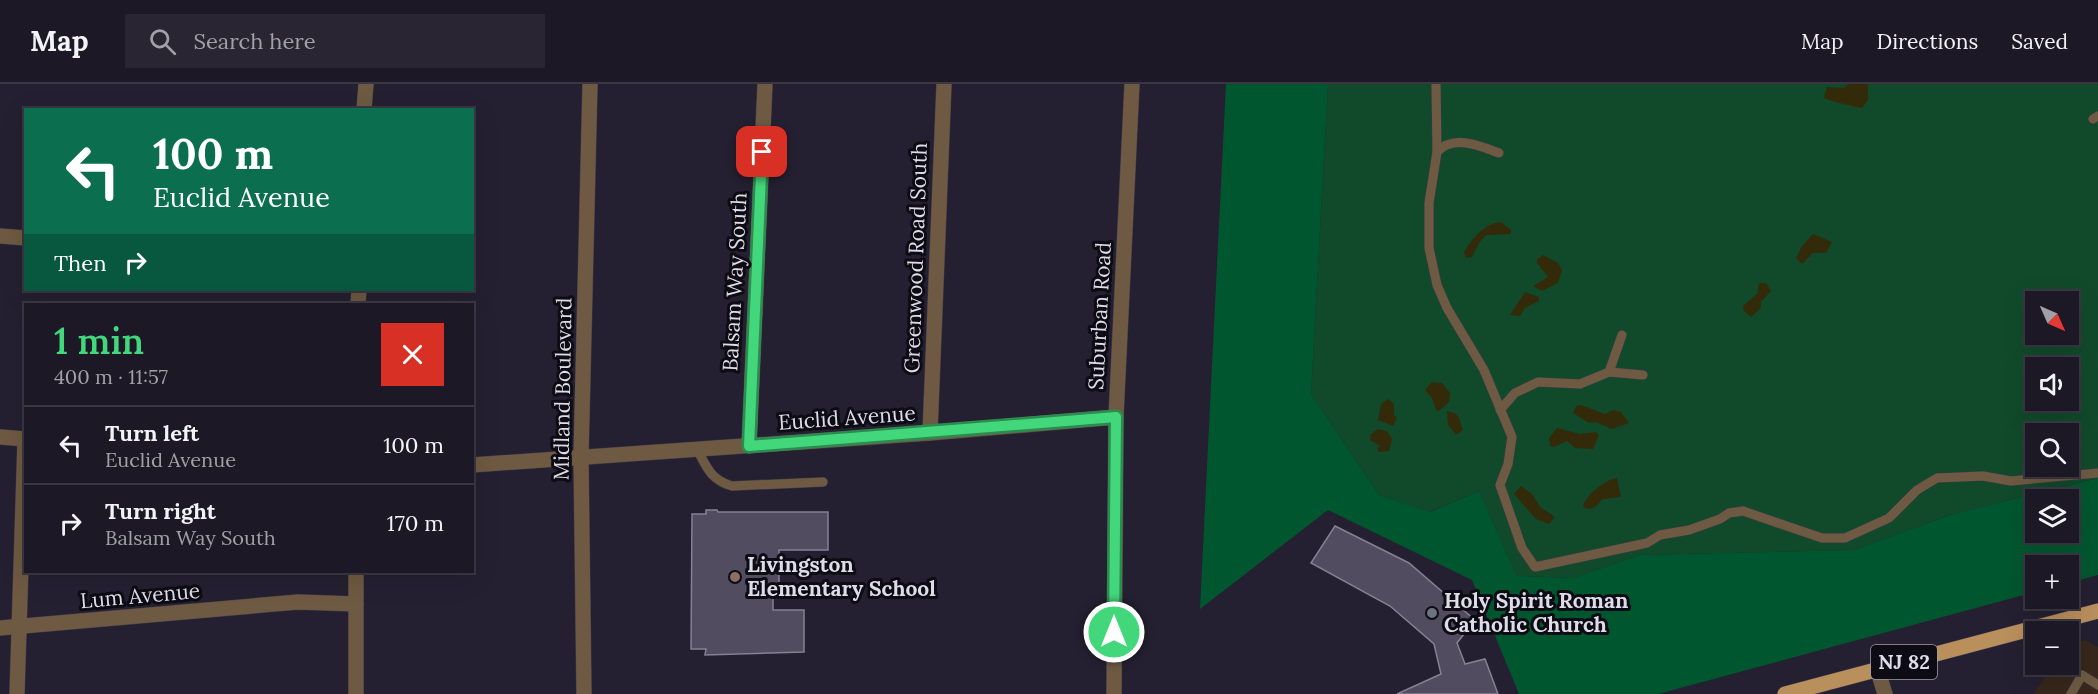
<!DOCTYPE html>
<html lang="en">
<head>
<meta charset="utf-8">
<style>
  body { margin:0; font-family:Lora,serif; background:#292532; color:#f1f3f6; height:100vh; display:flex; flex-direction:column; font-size:22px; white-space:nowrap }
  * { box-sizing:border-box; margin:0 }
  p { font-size:20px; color:#a0a0a7 }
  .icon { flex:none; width:33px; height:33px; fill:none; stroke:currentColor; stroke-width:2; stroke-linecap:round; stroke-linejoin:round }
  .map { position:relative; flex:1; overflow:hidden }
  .side { position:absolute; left:24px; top:219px; width:450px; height:270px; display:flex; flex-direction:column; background:#1c1825; border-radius:0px; box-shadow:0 6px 24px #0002,0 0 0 2px #3a3742 }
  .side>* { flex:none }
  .guide { position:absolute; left:24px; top:24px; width:450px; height:183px; border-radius:0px; box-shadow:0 6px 24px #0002,0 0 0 2px #3a3742; background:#0b6e4f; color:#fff; overflow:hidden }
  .needle { width:39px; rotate:135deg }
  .fabs { position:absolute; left:2025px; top:207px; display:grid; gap:12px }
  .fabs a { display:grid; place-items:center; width:54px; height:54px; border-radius:0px; background:#1c1825; box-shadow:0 6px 24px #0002,0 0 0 2px #3a3742; font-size:30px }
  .pin { position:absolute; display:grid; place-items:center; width:51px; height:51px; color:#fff; margin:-26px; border-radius:12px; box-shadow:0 3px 9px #0006 }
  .me { position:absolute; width:66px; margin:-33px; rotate:0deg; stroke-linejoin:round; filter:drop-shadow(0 0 4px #0008) }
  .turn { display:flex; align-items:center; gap:21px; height:126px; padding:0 30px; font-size:27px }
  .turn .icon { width:78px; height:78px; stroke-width:2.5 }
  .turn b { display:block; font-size:42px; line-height:51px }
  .then { display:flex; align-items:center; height:57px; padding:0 30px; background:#0003; gap:12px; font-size:22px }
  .round { display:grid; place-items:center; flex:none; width:63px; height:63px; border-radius:0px; background:#292532 }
  .head { display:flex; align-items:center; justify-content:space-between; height:102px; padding:0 30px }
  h1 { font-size:36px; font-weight:600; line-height:45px; color:#43d77b }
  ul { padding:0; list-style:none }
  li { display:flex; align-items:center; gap:18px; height:78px; padding:0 30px; border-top:2px solid #3a3742 }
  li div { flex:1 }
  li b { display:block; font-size:22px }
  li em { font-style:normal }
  header { display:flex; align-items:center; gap:36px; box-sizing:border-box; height:84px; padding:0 30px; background:#1c1825; border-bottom:2px solid #3a3742 }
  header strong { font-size:28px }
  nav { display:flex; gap:33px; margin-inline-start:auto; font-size:21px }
  .search { width:420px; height:54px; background:#292532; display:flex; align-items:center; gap:15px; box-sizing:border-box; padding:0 21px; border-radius:0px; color:#a0a0a7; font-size:22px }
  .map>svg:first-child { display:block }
  .commercial { fill:#37271c }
  .green { fill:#114a2b; fill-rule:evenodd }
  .forest { fill:#00572f; fill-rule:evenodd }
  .sand { fill:#332a09 }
  .building { fill:#514c5f; stroke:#858094; stroke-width:1.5 }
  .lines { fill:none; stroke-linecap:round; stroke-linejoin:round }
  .lane-casing { stroke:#3f3a4a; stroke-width:10 }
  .street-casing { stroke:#3f3a4a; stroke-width:16 }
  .primary-casing { stroke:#3f3a4a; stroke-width:16 }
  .lane { stroke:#6e5a42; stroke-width:9 }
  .street { stroke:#6e5a42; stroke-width:15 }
  .primary { stroke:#b98f5c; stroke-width:15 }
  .route-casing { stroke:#2c8c50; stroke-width:15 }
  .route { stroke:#43d77b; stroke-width:10 }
  .education-dot { fill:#8d6e63; stroke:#0d0b13; stroke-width:2 }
  .worship-dot { fill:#6b7280; stroke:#0d0b13; stroke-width:2 }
  .labels { text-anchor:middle; stroke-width:6; stroke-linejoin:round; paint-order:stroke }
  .shield { fill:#0d0b13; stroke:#9f9da7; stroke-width:1.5 }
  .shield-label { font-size:20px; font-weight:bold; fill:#dedce7 }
  .street-label { font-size:21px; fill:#dedce7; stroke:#0d0b13 }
  .poi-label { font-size:21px; font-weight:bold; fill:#dedce7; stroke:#0d0b13; text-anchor:start }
</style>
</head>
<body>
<header>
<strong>Map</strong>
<div class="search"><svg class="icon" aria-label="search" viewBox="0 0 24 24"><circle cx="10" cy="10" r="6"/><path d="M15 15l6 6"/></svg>Search here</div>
<nav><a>Map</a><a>Directions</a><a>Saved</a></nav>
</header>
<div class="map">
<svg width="2098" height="610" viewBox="0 0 2098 610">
  <rect width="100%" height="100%" fill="#252031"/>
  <!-- commercial -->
  <polygon class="commercial" points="2085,556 2098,563 2098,610 2034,610 2052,581 2068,580 2069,562"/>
  <!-- green -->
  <path class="green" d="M 1328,0 L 2098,0 L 2098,394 L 1950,431 L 1854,466 L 1640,471 L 1573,494 L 1517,492 L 1479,407 L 1429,428 L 1379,411 L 1311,310 ZM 2036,218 L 2068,218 L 2068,250 L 2036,250 ZM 2036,284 L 2068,284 L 2068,316 L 2036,316 ZM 2036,350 L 2068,350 L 2068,382 L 2036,382 Z"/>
  <!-- forest -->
  <path class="forest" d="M 1226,0 L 1328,0 L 1311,310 L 1379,411 L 1430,428 L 1479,407 L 1517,492 L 1573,494 L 1640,471 L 1854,466 L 1950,431 L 2098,394 L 2098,491 L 2069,499 L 2068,482 L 2036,482 L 2035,508 L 1658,610 L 1519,610 L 1472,496 L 1328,426 L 1200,525 ZM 2036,416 L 2068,416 L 2068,448 L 2036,448 Z"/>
  <!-- sand -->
  <g class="sand">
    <path d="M 1849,0 L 1868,0 L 1868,16 L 1862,24 C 1859,24 1826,16 1824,14 L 1827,3 L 1843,4 Z"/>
    <path d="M 1501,138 L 1511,146 L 1511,150 L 1486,151 L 1479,159 L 1472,173 L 1466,174 L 1464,168 C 1473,154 1483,140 1501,138 Z"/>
    <polygon points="1813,150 1832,158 1826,169 1813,169 1802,180 1796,174 1802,162"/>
    <polygon points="1543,171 1558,179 1562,186 1558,199 1542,207 1533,202 1548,193 1537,179 1537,175"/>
    <polygon points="1759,199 1766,199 1771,207 1761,218 1761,224 1751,233 1744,227 1743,222 1757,210"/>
    <polygon points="1525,208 1539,213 1539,217 1525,224 1520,232 1510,231"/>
    <polygon points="1432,298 1442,299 1450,309 1449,318 1439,327 1436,326 1432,314 1425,306"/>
    <polygon points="1388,315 1394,320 1394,331 1397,334 1393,342 1378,336 1381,320"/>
    <polygon points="1581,321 1605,330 1613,326 1621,328 1629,339 1612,345 1596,338 1589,339 1573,329 1576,322"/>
    <path d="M 1447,327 C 1461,329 1459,336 1463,346 L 1456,351 L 1448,341 Z"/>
    <polygon points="1557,344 1580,350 1596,348 1599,351 1593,365 1575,364 1567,357 1554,363 1550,362 1549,354"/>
    <polygon points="1378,345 1387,347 1392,355 1389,367 1379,368 1377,364 1380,362 1370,356 1371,350"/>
    <path d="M 1617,394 L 1621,413 L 1603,415 L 1594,424 L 1587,425 L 1583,422 C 1586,411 1606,395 1617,394 Z"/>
    <polygon points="1521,402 1532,410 1541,424 1553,431 1554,434 1549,440 1536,435 1514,410"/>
  </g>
  <!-- building -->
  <g class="building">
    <polygon points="706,426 717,426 718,428 828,428 828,466 779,466 779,500 773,500 773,526 804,526 804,568 705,571 706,565 691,565 692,430 706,430"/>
    <polygon points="1335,442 1409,479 1475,536 1457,559 1465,580 1485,575 1498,610 1397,610 1441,590 1434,560 1390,522 1311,479"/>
  </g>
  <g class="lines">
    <defs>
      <g id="lane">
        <polyline points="1436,0 1437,68"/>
        <polyline points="2093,35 2098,32"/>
        <path d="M 1499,69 C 1480,62 1453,50 1437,68 L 1429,119 L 1429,164 L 1437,201 L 1447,224 L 1484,286 L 1512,353 L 1508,380 L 1500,401 L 1522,464 L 1535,483 L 1647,459 L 1660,451 L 1689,446 L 1720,435 L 1729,429 L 1743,427 L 1822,454 L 1845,454 L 1889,434 L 1917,406 L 1937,394 L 1983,392 L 2011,397 L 2098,389"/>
        <polyline points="1609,288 1622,251"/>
        <polyline points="1500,326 1515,309 1538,298 1580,300 1609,288 1643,291"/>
        <path d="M 697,365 C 707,384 711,396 732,402 L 823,398"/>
        <polyline points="2071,610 2082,591 2098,601"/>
      </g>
      <g id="street">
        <polyline points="364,26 366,0"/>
        <polyline points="0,152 26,154"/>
        <polyline points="358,220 359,206"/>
        <polyline points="930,349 944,0"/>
        <polyline points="0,353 26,355"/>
        <polyline points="749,362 765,0"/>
        <polyline points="472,381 930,349 1116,333"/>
        <polyline points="0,544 298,518 356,520"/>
        <polyline points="1877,584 1885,610"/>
        <polyline points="17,610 25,355"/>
        <polyline points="356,610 356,488"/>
        <polyline points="584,610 581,373 590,0"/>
        <polyline points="1114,610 1116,333 1132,0"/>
      </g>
      <polyline id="primary" points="1785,610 2098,527"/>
    </defs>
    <!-- lane casing -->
    <use href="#lane" class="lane-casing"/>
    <!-- street casing -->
    <use href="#street" class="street-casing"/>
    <!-- primary casing -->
    <use href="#primary" class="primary-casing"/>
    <!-- lane -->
    <use href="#lane" class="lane"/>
    <!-- street -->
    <use href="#street" class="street"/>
    <!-- primary -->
    <use href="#primary" class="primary"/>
  </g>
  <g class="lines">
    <defs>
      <polyline id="route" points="762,68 749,362 1116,333 1114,548"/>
    </defs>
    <!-- route casing -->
    <use href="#route" class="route-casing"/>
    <!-- route -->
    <use href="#route" class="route"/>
  </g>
  <!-- markers -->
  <circle class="education-dot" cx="735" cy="493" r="6"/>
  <circle class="worship-dot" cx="1432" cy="529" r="6"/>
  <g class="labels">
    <!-- shield labels -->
    <rect class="shield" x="1871" y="561" width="66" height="34" rx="4.5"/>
    <g class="shield-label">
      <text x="1904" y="585">NJ 82</text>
    </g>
    <!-- street labels -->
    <g class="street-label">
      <text transform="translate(916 174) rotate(-88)" y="7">Greenwood Road South</text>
      <text transform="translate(735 198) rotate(-87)" y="7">Balsam Way South</text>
      <text transform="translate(1100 232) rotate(-87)" y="7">Suburban Road</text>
      <text transform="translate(563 305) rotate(-89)" y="7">Midland Boulevard</text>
      <text transform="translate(847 334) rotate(-4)" y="7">Euclid Avenue</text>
      <text transform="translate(140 512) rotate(-5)" y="7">Lum Avenue</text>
    </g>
    <!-- poi labels -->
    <g class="poi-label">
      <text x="747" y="488">Livingston<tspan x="747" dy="24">Elementary School</tspan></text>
      <text x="1444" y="524">Holy Spirit Roman<tspan x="1444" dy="24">Catholic Church</tspan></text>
    </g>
  </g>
</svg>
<div class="fabs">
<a><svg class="needle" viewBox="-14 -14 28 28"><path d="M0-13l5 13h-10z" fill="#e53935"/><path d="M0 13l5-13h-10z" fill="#a0a0a7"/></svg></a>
<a><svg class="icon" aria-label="sound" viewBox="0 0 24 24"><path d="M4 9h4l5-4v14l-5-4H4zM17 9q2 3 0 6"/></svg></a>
<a><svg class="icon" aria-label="search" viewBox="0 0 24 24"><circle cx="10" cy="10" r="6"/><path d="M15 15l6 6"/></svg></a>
<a><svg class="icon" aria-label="layers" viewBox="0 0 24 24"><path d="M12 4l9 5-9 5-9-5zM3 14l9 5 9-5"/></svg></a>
<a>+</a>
<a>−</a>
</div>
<div class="pin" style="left:762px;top:68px;background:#d93025"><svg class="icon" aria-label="arrive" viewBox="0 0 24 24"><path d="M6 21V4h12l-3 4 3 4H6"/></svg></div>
<svg class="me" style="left:1114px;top:548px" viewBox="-20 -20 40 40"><circle r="17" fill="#43d77b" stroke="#fff" stroke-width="3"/><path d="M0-11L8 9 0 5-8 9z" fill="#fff"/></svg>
<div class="guide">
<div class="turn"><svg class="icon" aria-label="left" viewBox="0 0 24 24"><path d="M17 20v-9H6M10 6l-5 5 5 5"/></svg><div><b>100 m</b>Euclid Avenue</div></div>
<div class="then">Then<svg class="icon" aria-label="right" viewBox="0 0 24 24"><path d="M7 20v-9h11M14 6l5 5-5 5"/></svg></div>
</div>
<section class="side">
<div class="head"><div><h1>1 min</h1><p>400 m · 11:57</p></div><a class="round" style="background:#d93025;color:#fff"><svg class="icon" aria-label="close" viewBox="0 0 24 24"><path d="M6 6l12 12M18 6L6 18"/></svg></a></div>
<ul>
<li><svg class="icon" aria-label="left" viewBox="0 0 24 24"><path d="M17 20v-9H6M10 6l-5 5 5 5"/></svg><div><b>Turn left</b><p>Euclid Avenue</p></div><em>100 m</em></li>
<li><svg class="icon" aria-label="right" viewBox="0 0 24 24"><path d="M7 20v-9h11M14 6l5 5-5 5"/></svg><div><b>Turn right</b><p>Balsam Way South</p></div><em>170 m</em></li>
</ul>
</section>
</div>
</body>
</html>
